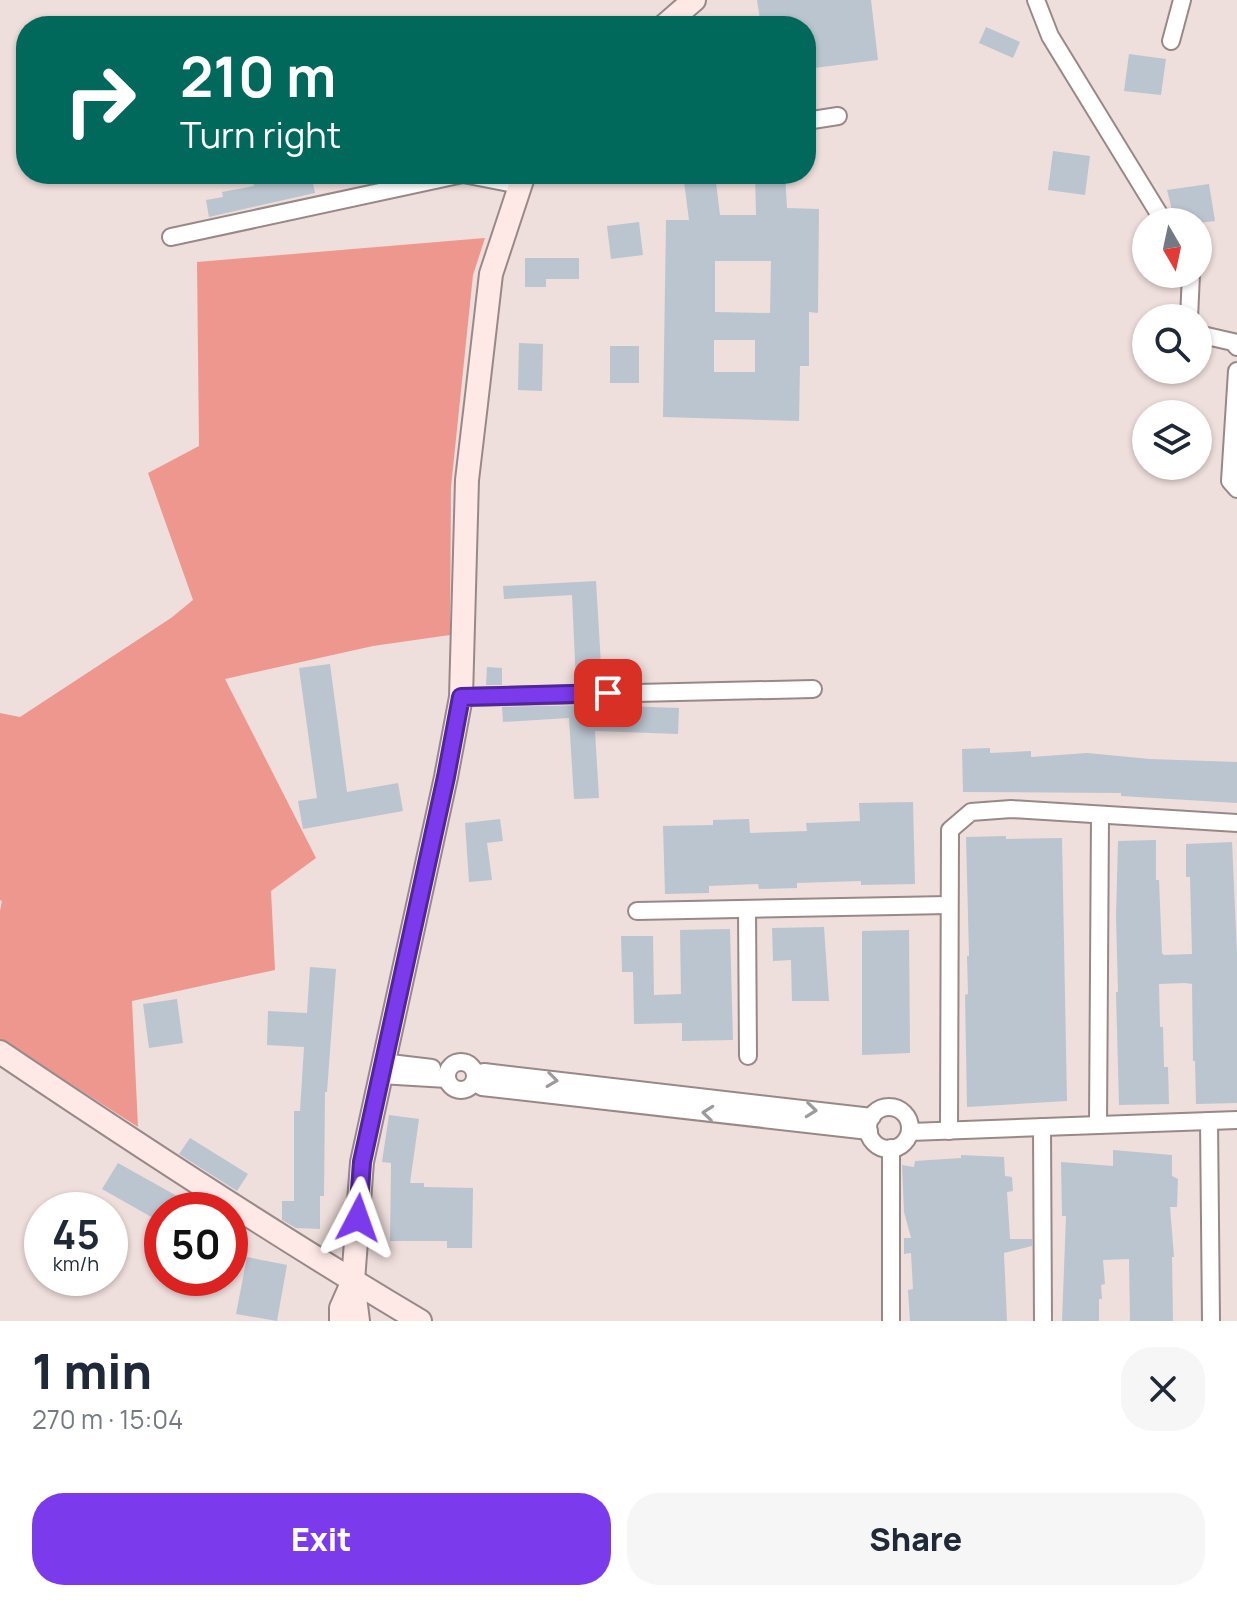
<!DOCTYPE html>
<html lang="en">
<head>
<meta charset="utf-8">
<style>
  body { margin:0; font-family:Manrope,sans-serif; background:#f6f6f7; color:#1f2937; height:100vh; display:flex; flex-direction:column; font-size:30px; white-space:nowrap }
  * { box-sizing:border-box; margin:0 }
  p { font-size:26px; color:#747a83 }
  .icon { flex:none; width:44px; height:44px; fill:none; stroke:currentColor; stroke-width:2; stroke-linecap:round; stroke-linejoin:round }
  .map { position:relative; height:1321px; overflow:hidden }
  .details { display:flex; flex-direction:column; background:#fff; flex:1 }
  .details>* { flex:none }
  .hud { position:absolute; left:16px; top:16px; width:800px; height:168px; border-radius:32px; box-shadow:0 2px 6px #0004; background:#00695c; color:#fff; overflow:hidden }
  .needle { width:52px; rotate:171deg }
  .fabs { position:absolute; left:1132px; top:208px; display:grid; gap:16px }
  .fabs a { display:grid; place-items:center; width:80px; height:80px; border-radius:50%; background:#fff; box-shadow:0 2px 6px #0004; font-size:40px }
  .speed { position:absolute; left:24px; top:1192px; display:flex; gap:16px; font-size:40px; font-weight:700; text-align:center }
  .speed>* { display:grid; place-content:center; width:104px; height:104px; border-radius:50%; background:#fff; box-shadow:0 2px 6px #0004; line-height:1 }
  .speed small { font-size:20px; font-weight:400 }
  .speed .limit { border:12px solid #d22; background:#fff; color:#111 }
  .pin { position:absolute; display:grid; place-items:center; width:68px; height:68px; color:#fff; margin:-34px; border-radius:16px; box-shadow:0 4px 12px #0006 }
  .me { position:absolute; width:88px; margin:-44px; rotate:4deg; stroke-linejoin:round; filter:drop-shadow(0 0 6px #0008) }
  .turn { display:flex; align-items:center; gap:28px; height:168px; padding:0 32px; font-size:36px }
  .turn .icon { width:104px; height:104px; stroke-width:2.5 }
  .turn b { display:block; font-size:56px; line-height:68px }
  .round { display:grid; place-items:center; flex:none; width:84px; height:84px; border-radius:32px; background:#f6f6f7 }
  .summary { display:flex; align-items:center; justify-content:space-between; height:136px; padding:0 32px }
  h1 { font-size:48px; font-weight:800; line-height:60px }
  .primary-button { display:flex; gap:16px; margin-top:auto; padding:16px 32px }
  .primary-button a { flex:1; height:92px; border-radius:32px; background:#7c3aed; color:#fff; font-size:32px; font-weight:800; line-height:92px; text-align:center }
  .primary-button a+a { background:#f6f6f7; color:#1f2937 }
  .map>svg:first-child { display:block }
  .green { fill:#ee978f }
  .building { fill:#bbc5cf; fill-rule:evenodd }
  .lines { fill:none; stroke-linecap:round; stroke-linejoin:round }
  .street-casing { stroke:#988988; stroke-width:20 }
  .secondary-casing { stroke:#988988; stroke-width:26 }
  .street { stroke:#fff; stroke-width:16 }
  .secondary { stroke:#fee9e7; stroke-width:22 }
  .oneway { stroke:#9d9a9a }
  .route-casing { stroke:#51269a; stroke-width:20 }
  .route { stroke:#7c3aed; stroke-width:14 }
</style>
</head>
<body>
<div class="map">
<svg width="1237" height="1321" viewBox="0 0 1237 1321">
  <rect width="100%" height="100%" fill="#eededc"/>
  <!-- green -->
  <polygon class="green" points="485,238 473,275 451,487 450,635 373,646 225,679 316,858 271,891 275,970 132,1001 138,1127 0,1039 0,911 2,901 0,900 0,713 20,717 171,618 193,600 148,473 199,446 197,262"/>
  <!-- building -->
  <g class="building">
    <polygon points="757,0 871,0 878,60 806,69 806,26 761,26"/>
    <polygon points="986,27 1020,42 1013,58 979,43"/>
    <polygon points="1129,54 1166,59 1161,95 1124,91"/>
    <polygon points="1053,151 1090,156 1085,195 1048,190"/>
    <polygon points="251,174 311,174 315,193 209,217 206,200 223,197 222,192 254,186"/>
    <path d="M 683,174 L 715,174 L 720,215 L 756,215 L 755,174 L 785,174 L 787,208 L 819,209 L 818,313 L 809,312 L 809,366 L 800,366 L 799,421 L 663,417 L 666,220 L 689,220 ZM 715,261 L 771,261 L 770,313 L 715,312 ZM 714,340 L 755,340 L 755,372 L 714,372 Z"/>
    <polygon points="1209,184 1215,221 1198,223 1175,222 1167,190"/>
    <polygon points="639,222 643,255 611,259 607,226"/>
    <polygon points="525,258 579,258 579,279 546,279 546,287 525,287"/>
    <polygon points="519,343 543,344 542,391 518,390"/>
    <rect x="610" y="346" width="29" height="37"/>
    <polygon points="596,581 602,681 576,683 572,595 504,599 503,586"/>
    <polygon points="330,664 347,792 398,783 403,811 303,829 298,801 317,798 299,668"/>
    <polygon points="487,667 502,668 502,685 486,685"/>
    <polygon points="594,705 679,708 678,734 595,731 599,798 574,799 569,718 503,722 502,707"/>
    <polygon points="990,748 990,753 1031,751 1031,757 1087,753 1150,759 1237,762 1237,803 1121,796 1121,793 963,792 962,749"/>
    <polygon points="913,802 915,884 861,885 861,881 797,883 797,888 759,889 758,884 709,886 709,893 665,894 663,826 713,825 713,820 749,819 750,833 807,831 806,823 860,821 859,803"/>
    <polygon points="500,819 503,841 487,843 492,880 469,882 465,823"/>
    <polygon points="1006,836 1006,839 1062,838 1067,1101 967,1107 965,995 968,994 967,956 969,956 966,837"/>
    <polygon points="1156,840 1156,880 1159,880 1162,953 1164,955 1192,954 1190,877 1186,877 1186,844 1232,842 1237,953 1237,1103 1196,1104 1195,1061 1193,1061 1192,984 1185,983 1159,984 1160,1027 1163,1027 1164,1067 1168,1067 1169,1104 1119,1105 1116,992 1118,992 1116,917 1118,841"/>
    <polygon points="824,927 829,1001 792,1001 791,960 773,961 772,928"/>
    <polygon points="730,929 733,1040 682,1041 682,1023 634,1024 633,972 622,972 621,936 653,936 654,995 681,994 680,930"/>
    <polygon points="909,930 910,1053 862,1055 862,931"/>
    <polygon points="310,967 336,969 327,1092 325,1092 324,1196 320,1196 320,1229 296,1228 282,1220 282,1201 294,1201 294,1111 300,1111 304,1047 267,1045 268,1011 307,1013"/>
    <polygon points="177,999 183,1043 149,1048 143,1004"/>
    <polygon points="389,1115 419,1119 410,1183 424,1183 424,1187 473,1188 472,1248 447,1248 447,1241 390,1241 391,1163 382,1162"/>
    <polygon points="190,1138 248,1174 237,1191 179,1154"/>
    <polygon points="1113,1150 1172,1155 1172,1176 1178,1179 1177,1207 1170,1207 1174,1257 1172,1257 1173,1321 1130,1321 1129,1259 1103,1260 1105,1284 1101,1285 1102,1299 1099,1299 1099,1321 1062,1321 1066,1216 1062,1216 1061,1162 1113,1166"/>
    <polygon points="961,1155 1004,1157 1005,1176 1012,1177 1013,1191 1007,1192 1010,1239 1032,1239 1032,1246 1004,1253 1007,1321 910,1321 908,1290 913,1289 911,1253 904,1254 904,1238 911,1238 904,1212 902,1165 914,1167 915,1161 961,1158"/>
    <polygon points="118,1163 202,1210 162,1210 162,1223 102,1189"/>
    <polygon points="247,1257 287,1265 277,1321 236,1314"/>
  </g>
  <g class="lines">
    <defs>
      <g id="street">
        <polyline points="1036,0 1050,36 1164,222"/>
        <polyline points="1171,41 1182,0"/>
        <polyline points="806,121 838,116"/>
        <polyline points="171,237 463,174 520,185"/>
        <polyline points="1189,318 1191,274"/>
        <polyline points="1198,334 1233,342 1237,347"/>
        <polyline points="1237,371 1230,481 1237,489"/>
        <polyline points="461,697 813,689"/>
        <polyline points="747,909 748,1056"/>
        <polyline points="637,911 949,905"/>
        <polyline points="382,1062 432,1068"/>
        <circle cx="461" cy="1076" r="14"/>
        <polyline points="475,1074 484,1072 872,1117"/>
        <polyline points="380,1075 447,1079"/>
        <polyline points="474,1082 482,1087 869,1131"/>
        <circle cx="889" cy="1128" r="21"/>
        <polyline points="1209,1121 1211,1321"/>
        <polyline points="1098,1125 1100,815"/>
        <polyline points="1042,1127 1043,1321"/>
        <polyline points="949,1131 950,830 971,812 1011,809 1237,823"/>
        <polyline points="910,1132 1237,1120"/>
        <polyline points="891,1321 891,1148"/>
      </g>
      <g id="secondary">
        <polyline points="664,26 694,0"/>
        <path d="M 0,1052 C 138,1145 277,1236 420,1321"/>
        <polyline points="341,1321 341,1308 353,1281"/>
        <polyline points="358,1321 353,1281 362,1162 446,777 461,697 467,480 476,404 491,274 524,174"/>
      </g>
    </defs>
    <!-- street casing -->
    <use href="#street" class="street-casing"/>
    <!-- secondary casing -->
    <use href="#secondary" class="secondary-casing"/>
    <!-- street -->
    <use href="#street" class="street"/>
    <!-- secondary -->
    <use href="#secondary" class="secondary"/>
  </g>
  <!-- one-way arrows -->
  <defs><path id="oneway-chevron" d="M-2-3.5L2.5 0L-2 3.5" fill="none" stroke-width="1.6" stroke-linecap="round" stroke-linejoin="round" transform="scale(2)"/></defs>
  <g class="oneway">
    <use href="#oneway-chevron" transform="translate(552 1080) rotate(7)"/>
    <use href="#oneway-chevron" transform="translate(811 1110) rotate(6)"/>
    <use href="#oneway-chevron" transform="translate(708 1113) rotate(-174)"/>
  </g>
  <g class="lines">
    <defs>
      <polyline id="route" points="358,1218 362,1162 446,777 461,697 608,693"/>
    </defs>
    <!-- route casing -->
    <use href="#route" class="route-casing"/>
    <!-- route -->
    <use href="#route" class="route"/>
  </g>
</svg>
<div class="fabs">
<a><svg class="needle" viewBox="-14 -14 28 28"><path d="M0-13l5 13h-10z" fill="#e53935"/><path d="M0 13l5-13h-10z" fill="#747a83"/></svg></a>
<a><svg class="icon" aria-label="search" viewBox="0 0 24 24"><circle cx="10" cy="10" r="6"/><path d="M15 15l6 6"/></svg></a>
<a><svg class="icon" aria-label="layers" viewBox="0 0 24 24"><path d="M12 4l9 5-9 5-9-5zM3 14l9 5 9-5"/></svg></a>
</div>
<div class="speed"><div>45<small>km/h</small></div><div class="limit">50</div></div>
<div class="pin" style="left:608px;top:693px;background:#d93025"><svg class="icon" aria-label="arrive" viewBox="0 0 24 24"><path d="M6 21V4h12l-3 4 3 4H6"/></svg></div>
<svg class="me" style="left:358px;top:1218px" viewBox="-20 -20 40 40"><path d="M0-17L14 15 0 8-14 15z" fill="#7c3aed" stroke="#fff" stroke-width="4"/></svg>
<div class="hud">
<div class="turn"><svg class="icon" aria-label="right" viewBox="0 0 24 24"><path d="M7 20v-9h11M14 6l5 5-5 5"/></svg><div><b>210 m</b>Turn right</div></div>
</div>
</div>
<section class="details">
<div class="summary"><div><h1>1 min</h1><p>270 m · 15:04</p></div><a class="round"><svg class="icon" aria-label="close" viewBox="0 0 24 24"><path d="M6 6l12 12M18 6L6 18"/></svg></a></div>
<div class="primary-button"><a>Exit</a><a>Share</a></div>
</section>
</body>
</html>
